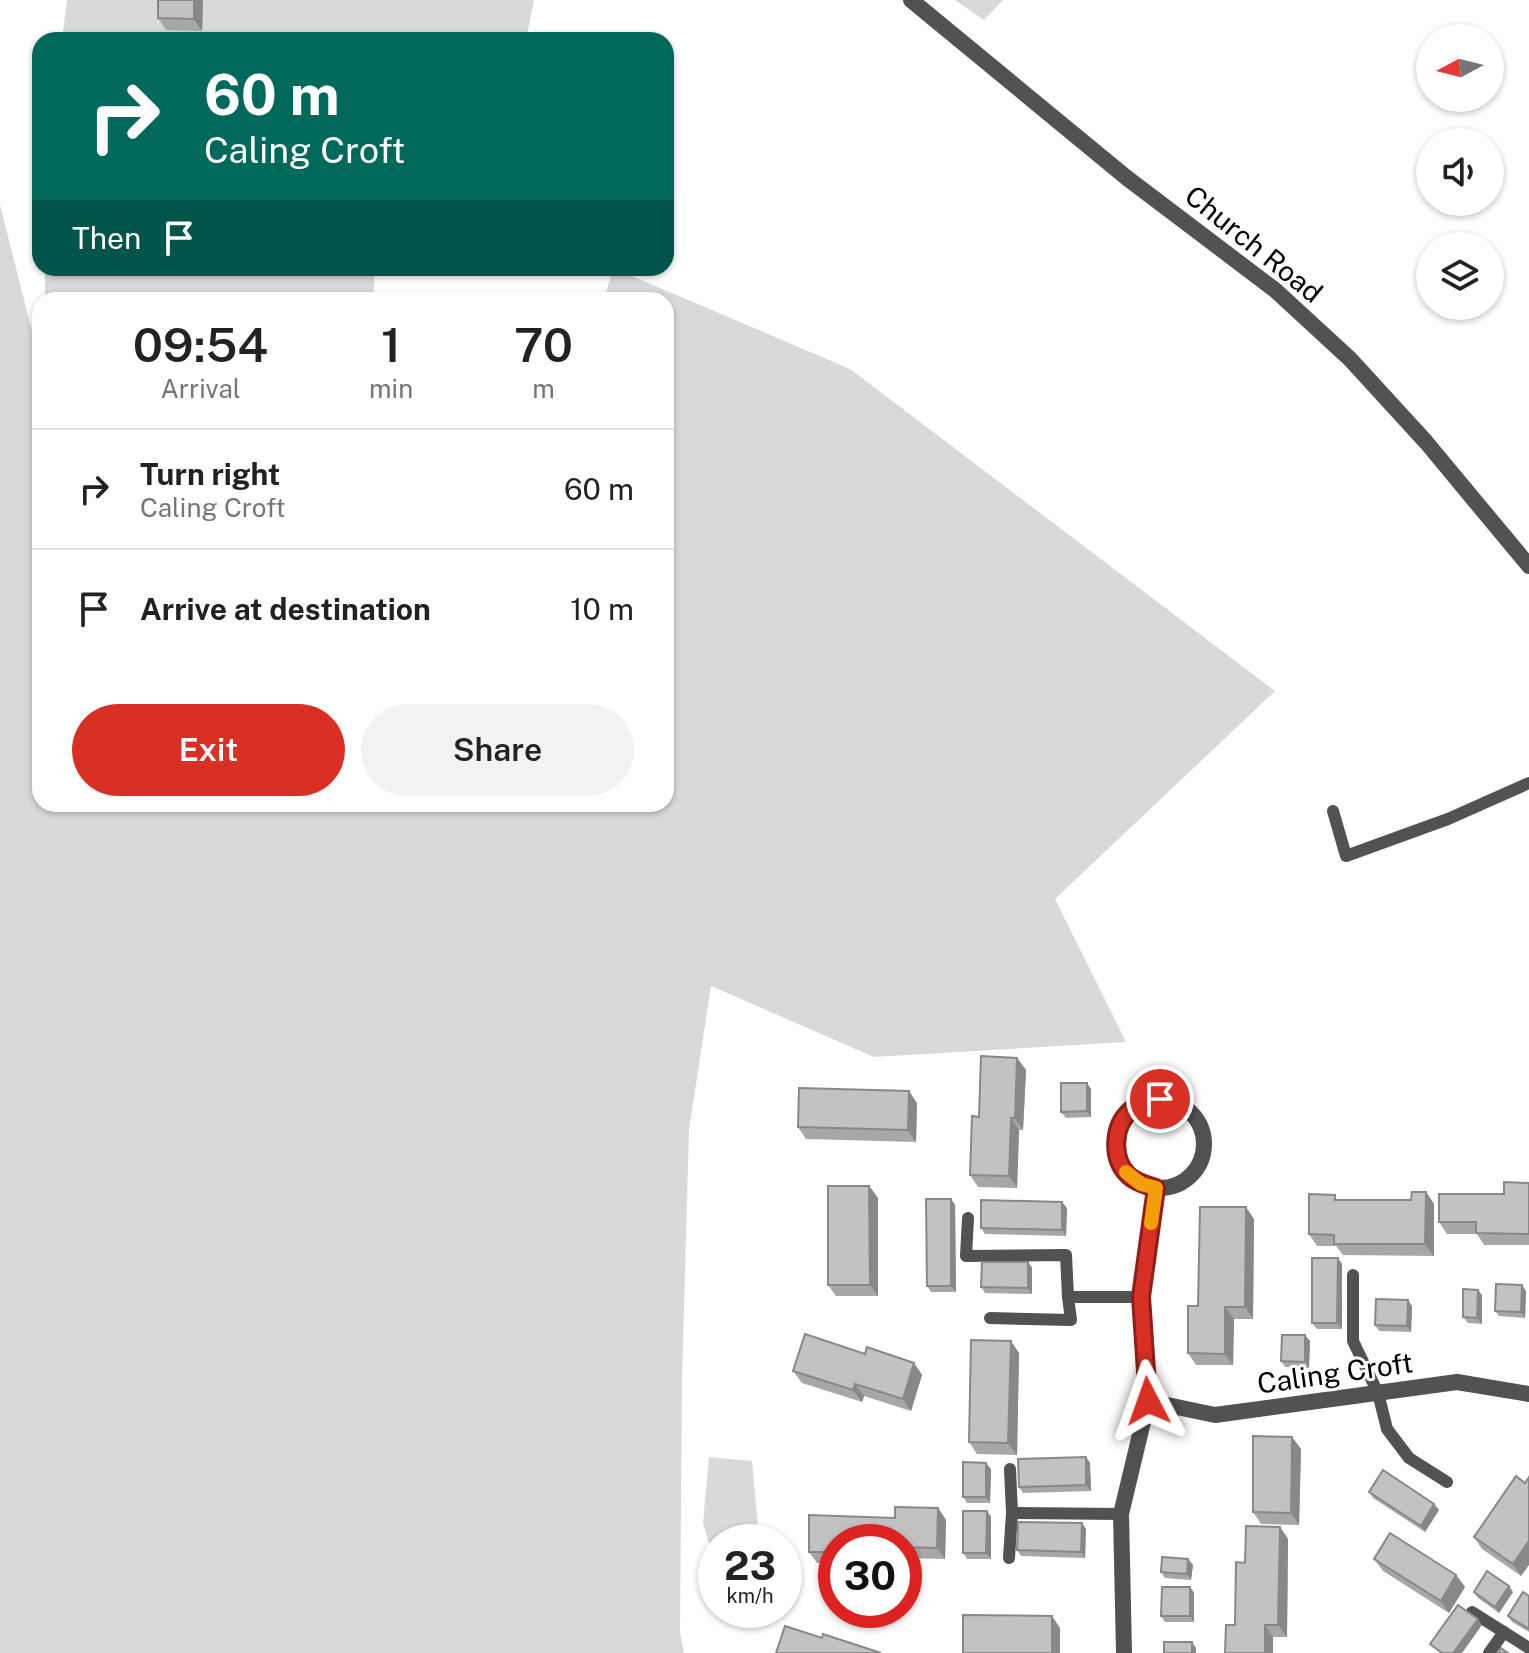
<!DOCTYPE html>
<html lang="en">
<head>
<meta charset="utf-8">
<style>
  body { margin:0; font-family:"Public Sans",sans-serif; background:#f2f2f2; color:#222; height:100vh; display:flex; flex-direction:column; font-size:30px; white-space:nowrap }
  * { box-sizing:border-box; margin:0 }
  p { font-size:26px; color:#767676 }
  .icon { flex:none; width:44px; height:44px; fill:none; stroke:currentColor; stroke-width:2; stroke-linecap:round; stroke-linejoin:round }
  .map { position:relative; flex:1; overflow:hidden }
  .drawer { position:absolute; left:32px; top:292px; width:642px; height:520px; display:flex; flex-direction:column; background:#fff; border-radius:24px; box-shadow:0 2px 6px #0004 }
  .drawer>* { flex:none }
  .banner { position:absolute; left:32px; top:32px; width:642px; height:244px; border-radius:24px; box-shadow:0 2px 6px #0004; background:#00695c; color:#fff; overflow:hidden }
  .needle { width:52px; rotate:263deg }
  .buttons { position:absolute; left:1416px; top:24px; display:grid; gap:16px }
  .buttons a { display:grid; place-items:center; width:88px; height:88px; border-radius:50%; background:#fff; box-shadow:0 2px 6px #0004; font-size:40px }
  .speed { position:absolute; left:698px; top:1524px; display:flex; gap:16px; font-size:40px; font-weight:700; text-align:center }
  .speed>* { display:grid; place-content:center; width:104px; height:104px; border-radius:50%; background:#fff; box-shadow:0 2px 6px #0004; line-height:1 }
  .speed small { font-size:20px; font-weight:400 }
  .speed .limit { border:12px solid #d22; background:#fff; color:#111 }
  .pin { position:absolute; display:grid; place-items:center; width:68px; height:68px; color:#fff; margin:-34px; border:4px solid #fff; border-radius:50%; box-shadow:0 2px 8px #0007 }
  .me { position:absolute; width:88px; margin:-44px; rotate:356deg; stroke-linejoin:round; filter:drop-shadow(0 0 6px #0008) }
  .turn { display:flex; align-items:center; gap:28px; height:168px; padding:0 40px; font-size:36px }
  .turn .icon { width:104px; height:104px; stroke-width:2.5 }
  .turn b { display:block; font-size:56px; line-height:68px }
  .then { display:flex; align-items:center; height:76px; padding:0 40px; background:#0003; gap:16px; font-size:30px }
  .eta { display:flex; justify-content:space-evenly; align-items:center; height:136px; text-align:center }
  .eta b { font-size:48px; font-weight:600; line-height:56px }
  .primary-button { display:flex; gap:16px; margin-top:auto; padding:16px 40px }
  .primary-button a { flex:1; height:92px; border-radius:48px; background:#d93025; color:#fff; font-size:32px; font-weight:600; line-height:92px; text-align:center }
  .primary-button a+a { background:#f2f2f2; color:#222 }
  ul { padding:0; list-style:none }
  li { display:flex; align-items:center; gap:24px; height:120px; padding:0 40px; border-top:2px solid #e0e0e0 }
  li div { flex:1 }
  li b { display:block; font-size:30px }
  li em { font-style:normal }
  .map>svg:first-child { display:block }
  .green { fill:#d9d9d9 }
  .lines { fill:none; stroke-linecap:round; stroke-linejoin:round }
  .lane { stroke:#525252; stroke-width:12 }
  .street { stroke:#525252; stroke-width:16 }
  .wall { fill:#a7a7a7 }
  .shaded-wall { fill:#888 }
  .building { fill:#c2c2c2; stroke:#888; stroke-width:2 }
  .route-casing { stroke:#8d1f18; stroke-width:20 }
  .route { stroke:#d93025; stroke-width:14 }
  .slow { stroke:#f59e0b; stroke-width:14 }
  .labels { text-anchor:middle; stroke-width:6; stroke-linejoin:round; paint-order:stroke }
  .street-label { font-size:28px; fill:#000; stroke:#fff }
</style>
</head>
<body>
<div class="map">
<svg width="1529" height="1653" viewBox="0 0 1529 1653">
  <rect width="100%" height="100%" fill="#fff"/>
  <!-- green -->
  <g class="green">
    <polygon points="67,0 167,0 201,31 203,0 534,0 526,40 62,40"/>
    <polygon points="955,0 1003,0 984,20"/>
    <polygon points="0,205 40,363 40,804 666,804 666,300 604,300 613,268 850,369 1275,691 1055,899 1126,1042 874,1057 711,986 689,1130 682,1379 680,1633 684,1653 0,1653"/>
    <polygon points="45,268 375,268 373,300 45,300"/>
    <polygon points="709,1457 752,1461 758,1526 753,1542 716,1542 716,1554 712,1554 703,1523"/>
  </g>
  <g class="lines">
    <!-- lane -->
    <g class="lane">
      <polyline points="1333,811 1346,856 1448,819 1529,783"/>
      <polyline points="968,1218 966,1256 1066,1255 1068,1297 1141,1297"/>
      <polyline points="1353,1275 1353,1341 1378,1393 1387,1429 1409,1458 1447,1482"/>
      <polyline points="990,1318 1071,1320 1068,1297"/>
      <polyline points="1012,1513 1121,1514"/>
      <polyline points="1009,1558 1012,1513 1010,1469"/>
      <polyline points="1472,1612 1529,1648"/>
      <polyline points="1489,1653 1504,1632"/>
    </g>
    <!-- street -->
    <g class="street">
      <polyline points="911,0 1127,178 1275,290 1350,359 1426,442 1529,566"/>
      <circle cx="1160" cy="1144" r="44"/>
      <polyline points="1148,1401 1215,1415 1457,1382 1529,1394"/>
      <polyline points="1124,1653 1121,1514 1148,1401 1141,1297 1156,1188"/>
    </g>
  </g>
  <!-- wall -->
  <g class="wall">
    <polygon points="158,0 203,0 202,31 166,30 158,18"/>
    <polygon points="1017,1058 1026,1070 1023,1130 1019,1130 1017,1188 978,1187 970,1175 979,1117"/>
    <polygon points="1091,1089 1091,1117 1066,1118 1061,1112"/>
    <polygon points="917,1103 916,1142 806,1139 798,1127"/>
    <polygon points="1529,1183 1529,1245 1484,1245 1477,1234 1447,1234 1439,1222"/>
    <polygon points="869,1186 878,1198 878,1296 836,1296 828,1285"/>
    <polygon points="1426,1192 1434,1204 1434,1256 1343,1255 1336,1246 1317,1246 1309,1234 1338,1200 1411,1200"/>
    <polygon points="951,1199 955,1205 956,1292 931,1292 927,1286"/>
    <polygon points="1067,1208 1066,1236 985,1234 981,1228"/>
    <polygon points="1254,1219 1253,1319 1234,1319 1233,1365 1196,1365 1188,1353 1198,1306"/>
    <polygon points="1028,1262 1032,1268 1032,1294 985,1293 981,1287"/>
    <polygon points="1342,1264 1342,1329 1317,1329 1312,1323"/>
    <polygon points="1526,1291 1525,1318 1499,1316 1495,1311"/>
    <polygon points="1482,1295 1482,1324 1468,1323 1463,1317"/>
    <polygon points="1412,1306 1411,1332 1379,1331 1375,1325"/>
    <polygon points="1310,1341 1309,1368 1285,1367 1281,1361"/>
    <polygon points="1019,1353 1017,1455 977,1454 969,1442"/>
    <polygon points="865,1354 914,1363 922,1375 911,1411 864,1396 862,1402 802,1383 793,1371"/>
    <polygon points="1292,1437 1301,1449 1299,1525 1261,1524 1253,1512"/>
    <polygon points="1086,1457 1090,1463 1091,1491 1023,1493 1019,1487"/>
    <polygon points="991,1469 990,1503 967,1503 963,1497"/>
    <polygon points="1516,1476 1521,1576 1482,1549 1474,1537"/>
    <polygon points="1369,1492 1439,1510 1425,1532 1373,1498"/>
    <polygon points="895,1507 938,1508 946,1520 945,1559 904,1558 904,1542 836,1542 836,1564 817,1563 809,1552 809,1515 895,1518"/>
    <polygon points="987,1511 991,1517 991,1559 967,1559 963,1553"/>
    <polygon points="1082,1523 1086,1529 1085,1558 1021,1556 1017,1550"/>
    <polygon points="1280,1527 1288,1539 1287,1637 1273,1637 1273,1653 1225,1653 1235,1625 1245,1563"/>
    <polygon points="1374,1559 1456,1575 1465,1587 1449,1613 1383,1571"/>
    <polygon points="1193,1565 1191,1580 1165,1578 1161,1572"/>
    <polygon points="1190,1587 1194,1593 1194,1622 1165,1622 1161,1616"/>
    <polygon points="1474,1592 1513,1592 1499,1613 1478,1598"/>
    <polygon points="1529,1596 1529,1632 1512,1622 1508,1616"/>
  </g>
  <!-- shaded-wall -->
  <g class="shaded-wall">
    <polygon points="194,0 203,0 202,31 194,19"/>
    <polygon points="1017,1058 1026,1070 1023,1130 1015,1118"/>
    <polygon points="1087,1083 1091,1089 1091,1117 1087,1111"/>
    <polygon points="909,1091 917,1103 916,1142 908,1130"/>
    <polygon points="1011,1118 1019,1130 1017,1188 1009,1176"/>
    <polygon points="869,1186 878,1198 878,1296 870,1285"/>
    <polygon points="1426,1192 1434,1204 1434,1256 1425,1244"/>
    <polygon points="951,1199 955,1205 956,1292 951,1286"/>
    <polygon points="1062,1202 1067,1208 1066,1236 1062,1230"/>
    <polygon points="1246,1207 1254,1219 1253,1319 1245,1307"/>
    <polygon points="1338,1258 1342,1264 1342,1329 1337,1323"/>
    <polygon points="1028,1262 1032,1268 1032,1294 1028,1288"/>
    <polygon points="1522,1285 1526,1291 1525,1318 1521,1312"/>
    <polygon points="1478,1290 1482,1295 1482,1324 1477,1318"/>
    <polygon points="1408,1300 1412,1306 1411,1332 1407,1326"/>
    <polygon points="1225,1307 1234,1319 1233,1365 1225,1354"/>
    <polygon points="1305,1335 1310,1341 1309,1368 1305,1362"/>
    <polygon points="1011,1341 1019,1353 1017,1455 1008,1443"/>
    <polygon points="914,1363 922,1375 911,1411 903,1399"/>
    <polygon points="855,1384 864,1396 862,1402 853,1390"/>
    <polygon points="1292,1437 1301,1449 1299,1525 1291,1513"/>
    <polygon points="1086,1457 1090,1463 1091,1491 1086,1485"/>
    <polygon points="986,1463 991,1469 990,1503 986,1497"/>
    <polygon points="1434,1504 1439,1510 1425,1532 1421,1526"/>
    <polygon points="938,1508 946,1520 945,1559 937,1548"/>
    <polygon points="987,1511 991,1517 991,1559 986,1553"/>
    <polygon points="1082,1523 1086,1529 1085,1558 1081,1552"/>
    <polygon points="1280,1527 1288,1539 1287,1637 1278,1625"/>
    <polygon points="1529,1541 1529,1565 1521,1576 1513,1564"/>
    <polygon points="1188,1559 1193,1565 1191,1580 1187,1574"/>
    <polygon points="1456,1575 1465,1587 1449,1613 1441,1601"/>
    <polygon points="1509,1586 1513,1592 1499,1613 1495,1607"/>
    <polygon points="1190,1587 1194,1593 1194,1622 1190,1616"/>
    <polygon points="1052,1616 1060,1628 1060,1653 1052,1653"/>
    <polygon points="1478,1619 1482,1625 1462,1653 1453,1653"/>
    <polygon points="1265,1625 1273,1637 1273,1653 1265,1653"/>
    <polygon points="1192,1642 1196,1648 1196,1653 1192,1653"/>
  </g>
  <!-- building -->
  <g class="building">
    <polygon points="158,0 194,0 194,19 158,18"/>
    <polygon points="981,1056 1017,1058 1015,1118 1011,1118 1009,1176 970,1175 972,1116 979,1117"/>
    <polygon points="1061,1083 1087,1083 1087,1111 1061,1112"/>
    <polygon points="799,1088 909,1091 908,1130 798,1127"/>
    <polygon points="1504,1182 1529,1183 1529,1234 1476,1233 1476,1222 1439,1222 1439,1194 1504,1194"/>
    <polygon points="828,1186 869,1186 870,1285 828,1285"/>
    <polygon points="1412,1192 1426,1192 1425,1244 1334,1244 1334,1235 1309,1234 1309,1194 1335,1195 1335,1200 1411,1200"/>
    <polygon points="926,1199 951,1199 951,1286 927,1286"/>
    <polygon points="981,1200 1062,1202 1062,1230 981,1228"/>
    <polygon points="1200,1207 1246,1207 1245,1307 1225,1307 1225,1354 1188,1353 1188,1306 1198,1306"/>
    <polygon points="1312,1258 1338,1258 1337,1323 1312,1323"/>
    <polygon points="982,1262 1028,1262 1028,1288 981,1287"/>
    <polygon points="1496,1284 1522,1285 1521,1312 1495,1311"/>
    <polygon points="1463,1289 1478,1290 1477,1318 1463,1317"/>
    <polygon points="1376,1299 1408,1300 1407,1326 1375,1325"/>
    <polygon points="805,1334 865,1354 867,1347 914,1363 903,1399 855,1384 853,1390 793,1371"/>
    <polygon points="1282,1335 1305,1335 1305,1362 1281,1361"/>
    <polygon points="971,1340 1011,1341 1008,1443 969,1442"/>
    <polygon points="1253,1436 1292,1437 1291,1513 1253,1512"/>
    <polygon points="1086,1457 1086,1485 1019,1487 1018,1459"/>
    <polygon points="963,1462 986,1463 986,1497 963,1497"/>
    <polygon points="1383,1470 1434,1504 1421,1526 1369,1492"/>
    <polygon points="1516,1476 1525,1483 1529,1477 1529,1541 1513,1564 1474,1537"/>
    <polygon points="895,1507 938,1508 937,1548 904,1547 904,1542 836,1542 836,1552 809,1552 809,1515 895,1518"/>
    <polygon points="963,1511 987,1511 986,1553 963,1553"/>
    <polygon points="1018,1522 1082,1523 1081,1552 1017,1550"/>
    <polygon points="1246,1526 1280,1527 1278,1625 1265,1625 1265,1653 1225,1653 1226,1625 1235,1625 1236,1562 1245,1563"/>
    <polygon points="1390,1533 1456,1575 1441,1601 1374,1559"/>
    <polygon points="1162,1557 1188,1559 1187,1574 1161,1572"/>
    <polygon points="1487,1571 1509,1586 1495,1607 1474,1592"/>
    <polygon points="1162,1587 1190,1587 1190,1616 1161,1616"/>
    <polygon points="1523,1592 1529,1596 1529,1629 1508,1616"/>
    <polygon points="1458,1605 1478,1619 1453,1653 1442,1653 1430,1644"/>
    <polygon points="963,1615 1052,1616 1052,1653 963,1653"/>
    <polygon points="785,1626 822,1638 823,1634 881,1653 776,1653"/>
    <rect x="1164" y="1642" width="28" height="11"/>
    <polygon points="1501,1648 1508,1653 1498,1653"/>
  </g>
  <g class="lines">
    <defs>
      <path id="route" d="M 1148,1401 L 1141,1297 L 1156,1188 C 1146,1185 1135,1182 1128,1175 C 1111,1158 1113,1126 1130,1111 C 1138,1103 1149,1101 1160,1099"/>
    </defs>
    <!-- route casing -->
    <use href="#route" class="route-casing"/>
    <!-- route -->
    <use href="#route" class="route"/>
    <!-- slow -->
    <polyline class="slow" points="1126,1172 1141,1184 1156,1188 1151,1223"/>
  </g>
  <g class="labels">
    <!-- street labels -->
    <g class="street-label">
      <text transform="translate(1254 244) rotate(39)" y="10">Church Road</text>
      <text transform="translate(1335 1373) rotate(-8)" y="10">Caling Croft</text>
    </g>
  </g>
</svg>
<div class="buttons">
<a><svg class="needle" viewBox="-14 -14 28 28"><path d="M0-13l5 13h-10z" fill="#e53935"/><path d="M0 13l5-13h-10z" fill="#767676"/></svg></a>
<a><svg class="icon" aria-label="sound" viewBox="0 0 24 24"><path d="M4 9h4l5-4v14l-5-4H4zM17 9q2 3 0 6"/></svg></a>
<a><svg class="icon" aria-label="layers" viewBox="0 0 24 24"><path d="M12 4l9 5-9 5-9-5zM3 14l9 5 9-5"/></svg></a>
</div>
<div class="speed"><div>23<small>km/h</small></div><div class="limit">30</div></div>
<div class="pin" style="left:1160px;top:1099px;background:#d93025"><svg class="icon" aria-label="arrive" viewBox="0 0 24 24"><path d="M6 21V4h12l-3 4 3 4H6"/></svg></div>
<svg class="me" style="left:1148px;top:1401px" viewBox="-20 -20 40 40"><path d="M0-17L14 15 0 8-14 15z" fill="#d93025" stroke="#fff" stroke-width="4"/></svg>
<div class="banner">
<div class="turn"><svg class="icon" aria-label="right" viewBox="0 0 24 24"><path d="M7 20v-9h11M14 6l5 5-5 5"/></svg><div><b>60 m</b>Caling Croft</div></div>
<div class="then">Then<svg class="icon" aria-label="arrive" viewBox="0 0 24 24"><path d="M6 21V4h12l-3 4 3 4H6"/></svg></div>
</div>
<section class="drawer">
<div class="eta">
<div><b>09:54</b><p>Arrival</p></div>
<div><b>1</b><p>min</p></div>
<div><b>70</b><p>m</p></div>
</div>
<ul>
<li><svg class="icon" aria-label="right" viewBox="0 0 24 24"><path d="M7 20v-9h11M14 6l5 5-5 5"/></svg><div><b>Turn right</b><p>Caling Croft</p></div><em>60 m</em></li>
<li><svg class="icon" aria-label="arrive" viewBox="0 0 24 24"><path d="M6 21V4h12l-3 4 3 4H6"/></svg><div><b>Arrive at destination</b></div><em>10 m</em></li>
</ul>
<div class="primary-button"><a>Exit</a><a>Share</a></div>
</section>
</div>
</body>
</html>
